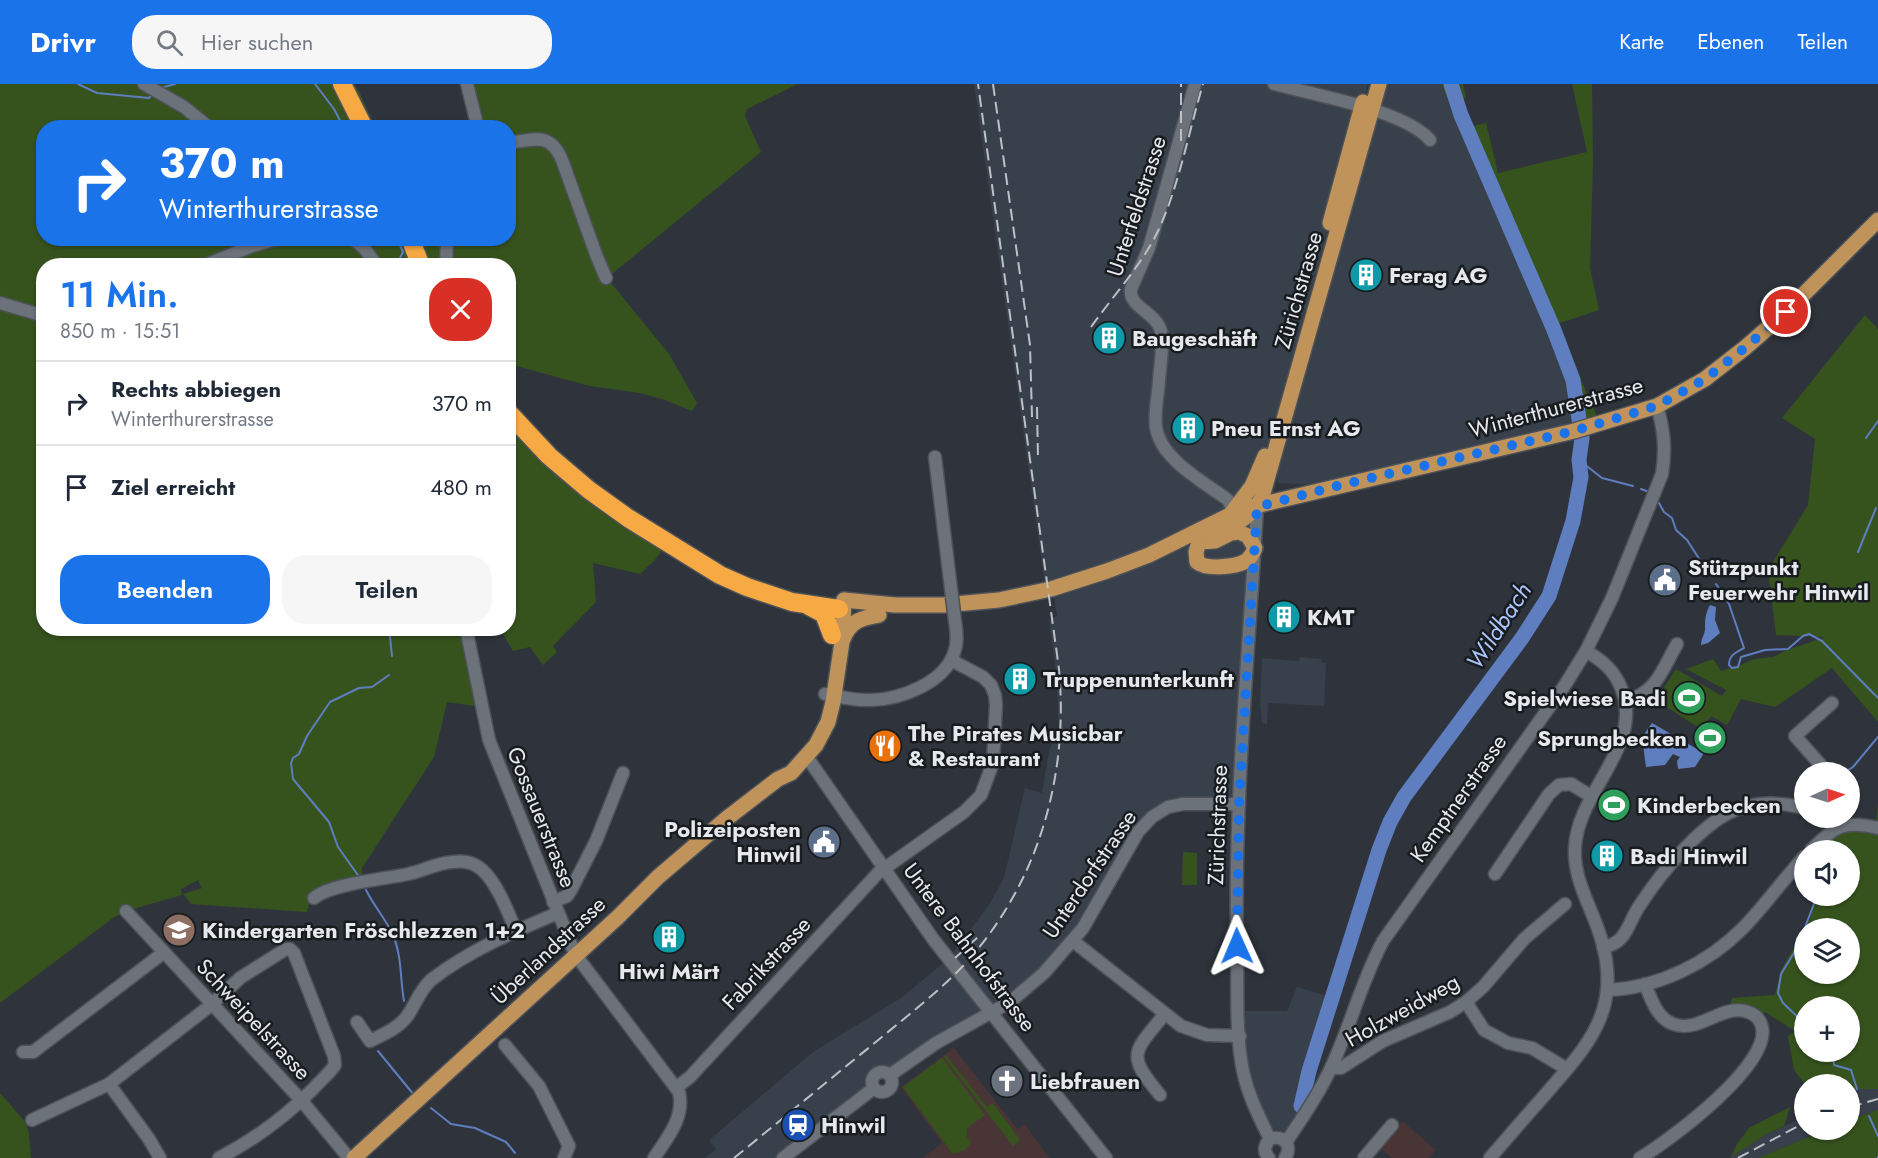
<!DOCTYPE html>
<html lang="de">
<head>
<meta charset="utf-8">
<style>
  body { margin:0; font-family:Jost,sans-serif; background:#f6f6f7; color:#1f2937; height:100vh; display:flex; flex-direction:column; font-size:22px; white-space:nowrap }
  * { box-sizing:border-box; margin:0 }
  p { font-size:20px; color:#747a83 }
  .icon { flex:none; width:33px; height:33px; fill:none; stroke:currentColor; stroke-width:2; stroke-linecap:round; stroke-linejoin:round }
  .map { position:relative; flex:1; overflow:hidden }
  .drawer { position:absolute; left:36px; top:174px; width:480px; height:378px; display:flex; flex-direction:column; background:#fff; border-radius:24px; box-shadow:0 2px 4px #0004 }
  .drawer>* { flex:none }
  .guide { position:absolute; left:36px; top:36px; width:480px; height:126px; border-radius:24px; box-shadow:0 2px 4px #0004; background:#1a73e8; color:#fff; overflow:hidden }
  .needle { width:39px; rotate:87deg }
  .tools { position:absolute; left:1794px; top:678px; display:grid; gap:12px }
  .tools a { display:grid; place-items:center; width:66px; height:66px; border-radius:50%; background:#fff; box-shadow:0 2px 4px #0004; font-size:30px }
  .pin { position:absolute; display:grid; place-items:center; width:51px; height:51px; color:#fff; margin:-26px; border:3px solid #fff; border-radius:50%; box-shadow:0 2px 6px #0007 }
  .me { position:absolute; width:66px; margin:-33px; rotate:359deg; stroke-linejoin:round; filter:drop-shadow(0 0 4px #0008) }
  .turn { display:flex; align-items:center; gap:21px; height:126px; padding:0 24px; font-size:27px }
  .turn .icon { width:78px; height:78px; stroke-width:2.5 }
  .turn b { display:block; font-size:42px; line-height:51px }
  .round { display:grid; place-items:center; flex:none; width:63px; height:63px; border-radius:24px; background:#f6f6f7 }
  .summary { display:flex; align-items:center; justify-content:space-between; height:102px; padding:0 24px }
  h1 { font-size:36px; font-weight:600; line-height:45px; color:#1a73e8 }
  .action { display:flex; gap:12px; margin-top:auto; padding:12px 24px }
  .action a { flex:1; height:69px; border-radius:24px; background:#1a73e8; color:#fff; font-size:24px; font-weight:600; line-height:69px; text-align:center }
  .action a+a { background:#f6f6f7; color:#1f2937 }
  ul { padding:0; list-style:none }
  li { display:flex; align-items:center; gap:18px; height:84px; padding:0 24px; border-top:2px solid #e0e1e3 }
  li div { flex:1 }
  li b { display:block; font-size:22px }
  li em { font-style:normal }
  header { display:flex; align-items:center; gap:36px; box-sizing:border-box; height:84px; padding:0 30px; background:#1a73e8; color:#fff }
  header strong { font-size:28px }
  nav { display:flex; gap:33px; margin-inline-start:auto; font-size:21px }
  .search { width:420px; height:54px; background:#f6f6f7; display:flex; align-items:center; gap:15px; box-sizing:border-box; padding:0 21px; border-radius:24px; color:#747a83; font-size:22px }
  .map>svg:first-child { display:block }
  .built { fill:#38404c }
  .education { fill:#4a3536 }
  .green { fill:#36531e; fill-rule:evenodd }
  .water { fill:#5e7ec0 }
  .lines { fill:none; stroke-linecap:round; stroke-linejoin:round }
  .stream { stroke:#5e7ec0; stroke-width:2 }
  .river { stroke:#5e7ec0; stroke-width:15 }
  .minor-casing { stroke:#4d5158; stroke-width:15 }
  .major-casing { stroke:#4d5158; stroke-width:18 }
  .highway-casing { stroke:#4d5158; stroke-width:21 }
  .minor { stroke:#6c727a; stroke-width:12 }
  .major { stroke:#bf935a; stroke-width:15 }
  .highway { stroke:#f7a944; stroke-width:18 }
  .rail { stroke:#bdc0c6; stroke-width:2; stroke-dasharray:12 6; stroke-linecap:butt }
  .minor-bridge-casing { stroke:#4d5158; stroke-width:15; stroke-linecap:butt }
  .minor-bridge { stroke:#6c727a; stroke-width:12 }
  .route { stroke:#1a73e8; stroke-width:10; stroke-dasharray:0 18 }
  .labels { text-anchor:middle; stroke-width:5; stroke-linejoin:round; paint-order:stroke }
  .street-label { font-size:22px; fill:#e5e8ed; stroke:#191c1f }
  .poi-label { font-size:22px; font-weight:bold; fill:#e5e8ed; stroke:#191c1f; text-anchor:start }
  .water-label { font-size:24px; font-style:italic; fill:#abc6fd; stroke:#191c1f }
</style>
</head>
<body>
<header>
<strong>Drivr</strong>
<div class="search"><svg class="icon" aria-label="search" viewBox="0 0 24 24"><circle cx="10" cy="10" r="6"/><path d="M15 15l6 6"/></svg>Hier suchen</div>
<nav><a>Karte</a><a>Ebenen</a><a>Teilen</a></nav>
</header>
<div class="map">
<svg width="1878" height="1074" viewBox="0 0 1878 1074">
  <rect width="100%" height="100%" fill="#2f343c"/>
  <!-- built -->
  <g class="built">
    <polygon points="974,0 1368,0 1265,372 1239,720 1198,719 1152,733 1087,838 1019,911 893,983 882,984 874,987 868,995 865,1005 777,1074 705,1074 716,1065 709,1056 813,968 901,914 953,871 955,866 989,821 1004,794 1025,704 1042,709 1049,667 1059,642 1056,587 1049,535 1057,532 1052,498 1045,500"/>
    <polygon points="1387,0 1441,0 1569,300 1574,347 1334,402 1278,399 1277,390"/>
    <polygon points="1300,573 1321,575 1321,578 1326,579 1324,622 1268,619 1267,640 1262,639 1260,619 1262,574 1299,577"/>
    <polygon points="1297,903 1333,914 1303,1008 1301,1018 1302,1037 1293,1048 1264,1044 1248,1006 1239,927 1287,927"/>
    <polygon points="1857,1005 1878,1005 1878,1026 1850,1036 1850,1011"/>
    <polygon points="1804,1033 1804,1046 1825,1046 1758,1074 1729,1074 1767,1050"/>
  </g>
  <!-- education -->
  <g class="education">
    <polygon points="954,964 1017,1045 1025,1040 1049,1074 923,1074 942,1059 901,1003"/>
    <polygon points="1402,1037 1436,1066 1429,1074 1392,1074 1380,1064"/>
  </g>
  <!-- green -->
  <g class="green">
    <polygon points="0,0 354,0 359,7 375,43 44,44 44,154 508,154 508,44 478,43 467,0 798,0 747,25 745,32 761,68 607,194 669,270 697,319 692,327 665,316 640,309 590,302 509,280 509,282 508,182 44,182 44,544 466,545 481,623 447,618 434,673 362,784 362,795 313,806 307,828 191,820 183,810 202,804 198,796 181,805 182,811 126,827 113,834 0,919"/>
    <polygon points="1441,0 1463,0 1466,13 1462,15 1473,42 1486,39 1498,89 1587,68 1572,0 1592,0 1593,78 1590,184 1599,226 1557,240 1600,340 1574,347 1569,300"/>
    <polygon points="1865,231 1878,245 1878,638 1832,584 1775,623 1741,615 1727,641 1711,632 1702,646 1656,616 1676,585 1722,612 1726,606 1686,585 1713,575 1721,587 1741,581 1754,575 1773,573 1787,566 1826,553 1776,551 1768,486 1808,421 1815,355 1782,334"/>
    <polygon points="509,328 529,351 668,459 654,477 640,490 593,479 596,518 553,562 557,568 543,581 530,563 513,567 500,545 508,544"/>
    <path d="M 1878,721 L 1878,1005 L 1858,1005 L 1850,1011 L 1850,1000 L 1805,1000 L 1794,986 L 1788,952 L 1795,947 L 1765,928 L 1756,933 L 1728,928 L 1732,914 L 1775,911 L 1781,886 L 1804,846 L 1804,890 L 1850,890 L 1850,844 L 1805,844 L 1810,835 L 1815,812 L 1850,812 L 1850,766 L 1815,766 L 1814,757 L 1876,739 ZM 1804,922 L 1850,922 L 1850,968 L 1804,968 Z"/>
    <polygon points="1183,768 1197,769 1197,801 1182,801"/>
    <polygon points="946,971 987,1023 993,1019 1020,1056 1013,1062 944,973"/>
    <polygon points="942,974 985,1031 967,1044 967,1053 971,1059 965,1066 953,1070 903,1003"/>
    <polygon points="0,1009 26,1039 29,1050 31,1074 0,1074"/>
    <polygon points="1790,1023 1784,1042 1767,1050 1731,1073 1737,1060 1749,1044"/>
    <polygon points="1878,1026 1878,1074 1758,1074 1825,1046 1850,1046 1850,1036"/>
  </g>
  <!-- water -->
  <g class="water">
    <path d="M 1710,521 L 1716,523 L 1715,536 L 1720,549 L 1708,559 L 1701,561 C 1701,555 1704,552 1705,546 C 1705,536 1705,530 1710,521 Z"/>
    <polygon points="1652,639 1704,669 1695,683 1678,685 1677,677 1680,673 1673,670 1665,681 1646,683 1642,653"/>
  </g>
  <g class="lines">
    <!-- stream -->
    <g class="stream">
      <polyline points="78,0 97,9 149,14 153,10"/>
      <polyline points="315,0 334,25 344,44"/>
      <polyline points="164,3 175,0"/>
      <polyline points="396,182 403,168 397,154"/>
      <polyline points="1866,354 1878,337"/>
      <polyline points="1579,376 1602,394 1633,402"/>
      <polyline points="1641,405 1649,408"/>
      <polyline points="1659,419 1664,428 1672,434 1676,446 1687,456 1709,490"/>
      <polyline points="1858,468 1876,424"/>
      <path d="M 1716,500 L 1729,520 L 1744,564 C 1736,568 1729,571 1729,581 L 1732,584 L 1738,583 L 1741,573 L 1765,566 L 1788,565 L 1803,552 L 1809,550 L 1822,557 L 1878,614"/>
      <polyline points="389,544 392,572"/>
      <polyline points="1845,688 1853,683 1878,653"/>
      <polyline points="360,794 338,763 329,738 293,695 291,679 293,674 299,670 307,652 330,618 359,604 372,603 389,591"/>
      <path d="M 366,806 C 374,822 387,837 393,851 C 402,872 400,895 404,917"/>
      <polyline points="1804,939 1783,919 1778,909 1781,890 1797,864 1817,812"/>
      <polyline points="378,967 414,1011"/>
      <polyline points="1833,968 1834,981 1851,986 1857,1005"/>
      <polyline points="431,1024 451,1040 475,1044 506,1058 515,1069"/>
      <polyline points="1869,1032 1878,1052"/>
      <polyline points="1878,1074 1878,1073"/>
    </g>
    <!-- river -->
    <polyline class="river" points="1301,1022 1309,987 1379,766 1390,738 1404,713 1522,554 1549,512 1573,437 1581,393 1579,376 1582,354 1573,296 1554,246 1461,31 1451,0"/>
    <defs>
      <g id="minor">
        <polyline points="144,0 184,23 210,44"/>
        <polyline points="467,0 478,44"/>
        <path d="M 1195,0 L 1149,164 L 1131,205 C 1128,223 1156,228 1161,247 C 1164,263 1160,281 1159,297 C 1158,312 1154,328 1156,343 C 1160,375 1204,398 1228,416 L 1231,422 L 1231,430"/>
        <path d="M 1274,0 C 1314,11 1404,26 1430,56"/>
        <path d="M 508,59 C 533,56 550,47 562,76 L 597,173 L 606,194"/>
        <polyline points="352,154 365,165 377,182"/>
        <polyline points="203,182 252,162 280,154"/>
        <polyline points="446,182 447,154"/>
        <polyline points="0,219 44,232"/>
        <polyline points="935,373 952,513"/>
        <path d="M 1257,423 C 1249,568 1234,714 1237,860 C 1238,900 1235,949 1243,987 C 1248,1011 1259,1033 1270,1055"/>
        <path d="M 466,544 L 489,656 L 575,870 L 679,1008 C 685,1034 667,1054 654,1074"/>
        <path d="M 825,610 C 841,613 856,617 872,616 C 901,615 944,599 954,569 C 958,559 957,548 955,537"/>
        <path d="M 1626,617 C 1657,608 1662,586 1677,560"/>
        <polyline points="807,673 933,855 1106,1074"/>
        <polyline points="1827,688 1795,652 1832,619"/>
        <path d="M 1811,766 C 1836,742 1843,736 1878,744"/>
        <polyline points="1495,790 1549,710 1559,701 1571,700 1591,712"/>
        <path d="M 314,814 C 330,800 385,795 408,790 C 423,787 437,779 452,778 C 460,777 468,777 475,781 C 494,790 508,828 516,847"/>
        <polyline points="553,818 567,812 571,806 596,757 623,689"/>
        <polyline points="126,827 301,1016 349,1074"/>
        <polyline points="1073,857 1181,942 1207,951 1240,952"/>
        <path d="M 1603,863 C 1627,860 1628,838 1640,821 C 1660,790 1705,734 1741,724 C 1763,717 1782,719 1804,724"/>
        <path d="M 1608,906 C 1658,904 1709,879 1744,843 C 1765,821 1783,796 1804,773"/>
        <polyline points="1466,918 1484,946 1508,959 1532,964 1567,985"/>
        <path d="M 357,938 L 370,957 C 384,950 399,944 408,931 C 416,919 420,906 431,896 C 468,867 515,847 558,829"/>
        <polyline points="505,961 539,1002 569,1062 564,1074"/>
        <polyline points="23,968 33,968 163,869"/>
        <polyline points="1331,984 1341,984 1383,957 1450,928 1466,918 1483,903 1524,855 1565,820"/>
        <circle cx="882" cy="998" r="10"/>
        <polyline points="890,991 936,959 1010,918 1044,889 1083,844 1138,748 1152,733 1168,723 1183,720 1239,720"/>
        <polyline points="677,1003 690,993 878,789 964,728 981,711 993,679 996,621 995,611 991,601 983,593 951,576"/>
        <path d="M 1160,1011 C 1126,970 1133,969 1164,931"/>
        <polyline points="32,1036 109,1000"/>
        <path d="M 1286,1058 C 1302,1035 1318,1011 1330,986 C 1350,944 1361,898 1383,857 L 1565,601 L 1586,567 L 1612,514 L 1662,390 C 1666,365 1664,346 1657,322"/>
        <path d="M 160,1074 L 149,1055 L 109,1000 L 211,921 L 240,894 L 286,865 L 290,865 L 294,869 L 334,972 L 335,981 C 329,990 320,997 313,1005 C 285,1033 254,1056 219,1074"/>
        <polyline points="783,1074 874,1004"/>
        <path d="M 1269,1074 C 1263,1068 1264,1061 1270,1055 C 1284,1050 1293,1062 1285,1074"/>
        <polyline points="1364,1074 1392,1041"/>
        <path d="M 1490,1074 C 1508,1053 1526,1032 1544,1012 C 1566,986 1593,959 1603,926 C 1610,903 1608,877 1601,854 C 1592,823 1573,797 1575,763 C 1578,707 1643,663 1622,606 C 1615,587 1603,577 1586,567"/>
        <path d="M 1640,1074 C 1669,1057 1777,977 1761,940 C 1759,934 1754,930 1748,928 C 1722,919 1699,950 1673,940 C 1657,934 1651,915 1645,900"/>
      </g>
      <g id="major">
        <polyline points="1330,139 1363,18"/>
        <polyline points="1233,427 1252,402 1265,372"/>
        <path d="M 1239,448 L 1248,452 L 1255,464 C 1253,469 1251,473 1246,477 C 1236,483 1206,486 1197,478 L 1196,468 L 1199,458 L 1215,457 L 1231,449 Z"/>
        <path d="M 1209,453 C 1229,443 1252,435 1262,413 L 1379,0"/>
        <polyline points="844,516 895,521 944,521 999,516 1051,505 1107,487 1149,471 1242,425 1574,347 1657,322 1705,295 1746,263 1786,228 1878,136"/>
        <path d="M 843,555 C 850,537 861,534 879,531"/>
        <polyline points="354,1074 618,833 658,793 726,735 778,695 791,689 816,661 828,638 833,618 842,558 844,516"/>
      </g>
      <g id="highway">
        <polyline points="342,0 364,44"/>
        <polyline points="410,154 421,182"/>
        <polyline points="508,328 549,372 589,406 628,434 720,491 747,503 792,518 839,525"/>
        <polyline points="809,522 824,530 832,551"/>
      </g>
    </defs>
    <!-- minor casing -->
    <use href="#minor" class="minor-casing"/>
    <!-- major casing -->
    <use href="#major" class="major-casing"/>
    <!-- highway casing -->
    <use href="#highway" class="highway-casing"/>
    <!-- minor -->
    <use href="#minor" class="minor"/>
    <!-- major -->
    <use href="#major" class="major"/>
    <!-- highway -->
    <use href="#highway" class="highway"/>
    <!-- rail -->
    <g class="rail">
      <polyline points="993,0 1030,261 1032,333"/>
      <polyline points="1181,57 1181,0"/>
      <path d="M 1091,243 C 1113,212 1140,183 1157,149 C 1178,106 1189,47 1203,0"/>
      <polyline points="1037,323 1038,374"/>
      <polyline points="955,874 978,853"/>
      <polyline points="1850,1023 1878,1015"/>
      <path d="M 734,1074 C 780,1037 825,999 871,962 C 902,936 935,911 963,882 C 1038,801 1069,693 1059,585 L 978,0"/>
      <polyline points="1738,1074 1804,1039"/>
    </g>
    <defs>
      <polyline id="minor-bridge" points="952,513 955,537"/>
    </defs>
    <!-- minor-bridge casing -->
    <use href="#minor-bridge" class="minor-bridge-casing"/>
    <!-- minor-bridge -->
    <use href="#minor-bridge" class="minor-bridge"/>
  </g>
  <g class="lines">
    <!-- route -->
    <polyline class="route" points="1237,862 1239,720 1257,423 1341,401 1574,347 1657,322 1705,295 1746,263 1786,228"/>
  </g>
  <!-- icons -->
  <defs>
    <symbol id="building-disc" viewBox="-11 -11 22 22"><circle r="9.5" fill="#0f9aa8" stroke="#191c1f"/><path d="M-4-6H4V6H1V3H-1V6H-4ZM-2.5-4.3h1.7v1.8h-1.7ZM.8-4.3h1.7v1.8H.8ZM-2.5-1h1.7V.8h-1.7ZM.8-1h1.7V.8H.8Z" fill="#fff"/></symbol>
    <symbol id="civic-disc" viewBox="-11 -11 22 22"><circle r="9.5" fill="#5c6f8a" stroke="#191c1f"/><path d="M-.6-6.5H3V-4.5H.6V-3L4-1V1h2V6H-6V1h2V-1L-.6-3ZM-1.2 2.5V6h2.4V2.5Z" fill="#fff"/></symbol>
    <symbol id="stadium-disc" viewBox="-11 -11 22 22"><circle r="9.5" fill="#2e9e5b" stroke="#191c1f"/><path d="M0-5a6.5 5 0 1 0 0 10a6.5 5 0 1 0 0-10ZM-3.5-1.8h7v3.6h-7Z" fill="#fff"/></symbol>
    <symbol id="restaurant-disc" viewBox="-11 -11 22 22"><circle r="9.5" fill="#e8710a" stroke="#191c1f"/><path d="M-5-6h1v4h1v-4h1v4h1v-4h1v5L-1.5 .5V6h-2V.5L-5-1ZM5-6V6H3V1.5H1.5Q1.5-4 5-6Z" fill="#fff"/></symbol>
    <symbol id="school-disc" viewBox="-11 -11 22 22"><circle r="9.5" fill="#8d6e63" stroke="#191c1f"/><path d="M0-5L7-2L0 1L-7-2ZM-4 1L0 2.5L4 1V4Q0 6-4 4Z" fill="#fff"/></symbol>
    <symbol id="church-disc" viewBox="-11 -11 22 22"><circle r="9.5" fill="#6b7280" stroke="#191c1f"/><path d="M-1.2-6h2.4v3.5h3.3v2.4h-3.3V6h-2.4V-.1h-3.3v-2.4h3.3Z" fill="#fff"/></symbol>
    <symbol id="station-disc" viewBox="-11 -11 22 22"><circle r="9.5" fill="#1a4fb4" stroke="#191c1f"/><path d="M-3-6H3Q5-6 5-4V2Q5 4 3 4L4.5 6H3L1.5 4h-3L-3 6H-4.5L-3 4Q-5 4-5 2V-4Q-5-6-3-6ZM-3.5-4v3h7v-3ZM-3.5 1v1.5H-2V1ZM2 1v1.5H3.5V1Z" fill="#fff"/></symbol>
  </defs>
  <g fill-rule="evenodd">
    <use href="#building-disc" x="1347" y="172" width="38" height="38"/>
    <use href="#building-disc" x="1090" y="235" width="38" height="38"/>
    <use href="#building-disc" x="1169" y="325" width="38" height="38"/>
    <use href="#civic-disc" x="1646" y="477" width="38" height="38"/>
    <use href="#building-disc" x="1265" y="514" width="38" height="38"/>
    <use href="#building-disc" x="1001" y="576" width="38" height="38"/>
    <use href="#stadium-disc" x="1670" y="595" width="38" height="38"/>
    <use href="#stadium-disc" x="1691" y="635" width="38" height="38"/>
    <use href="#restaurant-disc" x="866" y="643" width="38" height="38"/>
    <use href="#stadium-disc" x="1595" y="702" width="38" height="38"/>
    <use href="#civic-disc" x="805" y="739" width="38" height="38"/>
    <use href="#building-disc" x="1588" y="753" width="38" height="38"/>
    <use href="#school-disc" x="160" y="827" width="38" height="38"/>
    <use href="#building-disc" x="650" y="834" width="38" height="38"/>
    <use href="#church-disc" x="988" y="978" width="38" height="38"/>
    <use href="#station-disc" x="779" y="1022" width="38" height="38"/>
  </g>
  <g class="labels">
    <!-- street labels -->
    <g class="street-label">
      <text transform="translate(1136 122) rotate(-72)" y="8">Unterfeldstrasse</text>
      <text transform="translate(1298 206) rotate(-74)" y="8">Zürichstrasse</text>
      <text transform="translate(1556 323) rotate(-15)" y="8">Winterthurerstrasse</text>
      <text transform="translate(1458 714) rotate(-55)" y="8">Kemptnerstrasse</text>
      <text transform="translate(542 733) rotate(68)" y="8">Gossauerstrasse</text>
      <text transform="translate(1217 741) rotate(-88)" y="8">Zürichstrasse</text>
      <text transform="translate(1089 790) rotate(-56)" y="8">Unterdorfstrasse</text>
      <text transform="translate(970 863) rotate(53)" y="8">Untere Bahnhofstrasse</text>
      <text transform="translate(548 866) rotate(-43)" y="8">Überlandstrasse</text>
      <text transform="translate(766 879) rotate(-47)" y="8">Fabrikstrasse</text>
      <text transform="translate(1402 926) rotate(-29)" y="8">Holzweidweg</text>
      <text transform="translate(254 935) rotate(47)" y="8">Schweipelstrasse</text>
    </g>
    <!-- poi labels -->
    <g class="poi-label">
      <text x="1389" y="199">Ferag AG</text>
      <text x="1132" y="262">Baugeschäft</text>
      <text x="1211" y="352">Pneu Ernst AG</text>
      <text x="1688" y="491">Stützpunkt<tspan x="1688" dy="25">Feuerwehr Hinwil</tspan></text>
      <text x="1307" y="541">KMT</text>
      <text x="1043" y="603">Truppenunterkunft</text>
      <text x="1666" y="622" text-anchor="end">Spielwiese Badi</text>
      <text x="908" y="657">The Pirates Musicbar<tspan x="908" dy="25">&amp; Restaurant</tspan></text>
      <text x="1687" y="662" text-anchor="end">Sprungbecken</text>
      <text x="1637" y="729">Kinderbecken</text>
      <text x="801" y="753" text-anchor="end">Polizeiposten<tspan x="801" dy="25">Hinwil</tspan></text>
      <text x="1630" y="780">Badi Hinwil</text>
      <text x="202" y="854">Kindergarten Fröschlezzen 1+2</text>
      <text x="669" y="895" text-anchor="middle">Hiwi Märt</text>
      <text x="1030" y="1005">Liebfrauen</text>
      <text x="821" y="1049">Hinwil</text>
    </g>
    <!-- water labels -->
    <g class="water-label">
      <text transform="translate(1499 542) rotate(-57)" y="8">Wildbach</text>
    </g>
  </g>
</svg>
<div class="tools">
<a><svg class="needle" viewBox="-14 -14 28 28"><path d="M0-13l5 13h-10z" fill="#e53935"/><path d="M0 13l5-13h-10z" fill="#747a83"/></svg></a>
<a><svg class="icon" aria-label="sound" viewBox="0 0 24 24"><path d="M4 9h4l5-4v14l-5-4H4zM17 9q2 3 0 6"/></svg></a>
<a><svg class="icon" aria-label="layers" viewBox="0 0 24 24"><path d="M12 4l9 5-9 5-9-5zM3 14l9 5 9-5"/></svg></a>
<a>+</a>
<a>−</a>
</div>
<div class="pin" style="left:1786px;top:228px;background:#d93025"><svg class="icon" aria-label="arrive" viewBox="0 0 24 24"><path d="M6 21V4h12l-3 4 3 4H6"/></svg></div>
<svg class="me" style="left:1237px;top:862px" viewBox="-20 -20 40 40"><path d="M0-17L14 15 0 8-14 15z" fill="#1a73e8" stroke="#fff" stroke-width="4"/></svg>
<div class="guide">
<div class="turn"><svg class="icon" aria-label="right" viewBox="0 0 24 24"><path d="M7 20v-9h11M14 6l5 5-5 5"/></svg><div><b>370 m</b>Winterthurerstrasse</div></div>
</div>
<section class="drawer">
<div class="summary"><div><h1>11 Min.</h1><p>850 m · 15:51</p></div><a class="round" style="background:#d93025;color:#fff"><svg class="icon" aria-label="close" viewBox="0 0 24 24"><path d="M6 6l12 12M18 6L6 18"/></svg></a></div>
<ul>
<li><svg class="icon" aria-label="right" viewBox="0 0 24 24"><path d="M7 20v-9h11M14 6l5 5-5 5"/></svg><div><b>Rechts abbiegen</b><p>Winterthurerstrasse</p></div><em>370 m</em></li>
<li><svg class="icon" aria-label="arrive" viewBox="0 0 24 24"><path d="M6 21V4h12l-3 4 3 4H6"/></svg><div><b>Ziel erreicht</b></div><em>480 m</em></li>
</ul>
<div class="action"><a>Beenden</a><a>Teilen</a></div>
</section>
</div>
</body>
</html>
